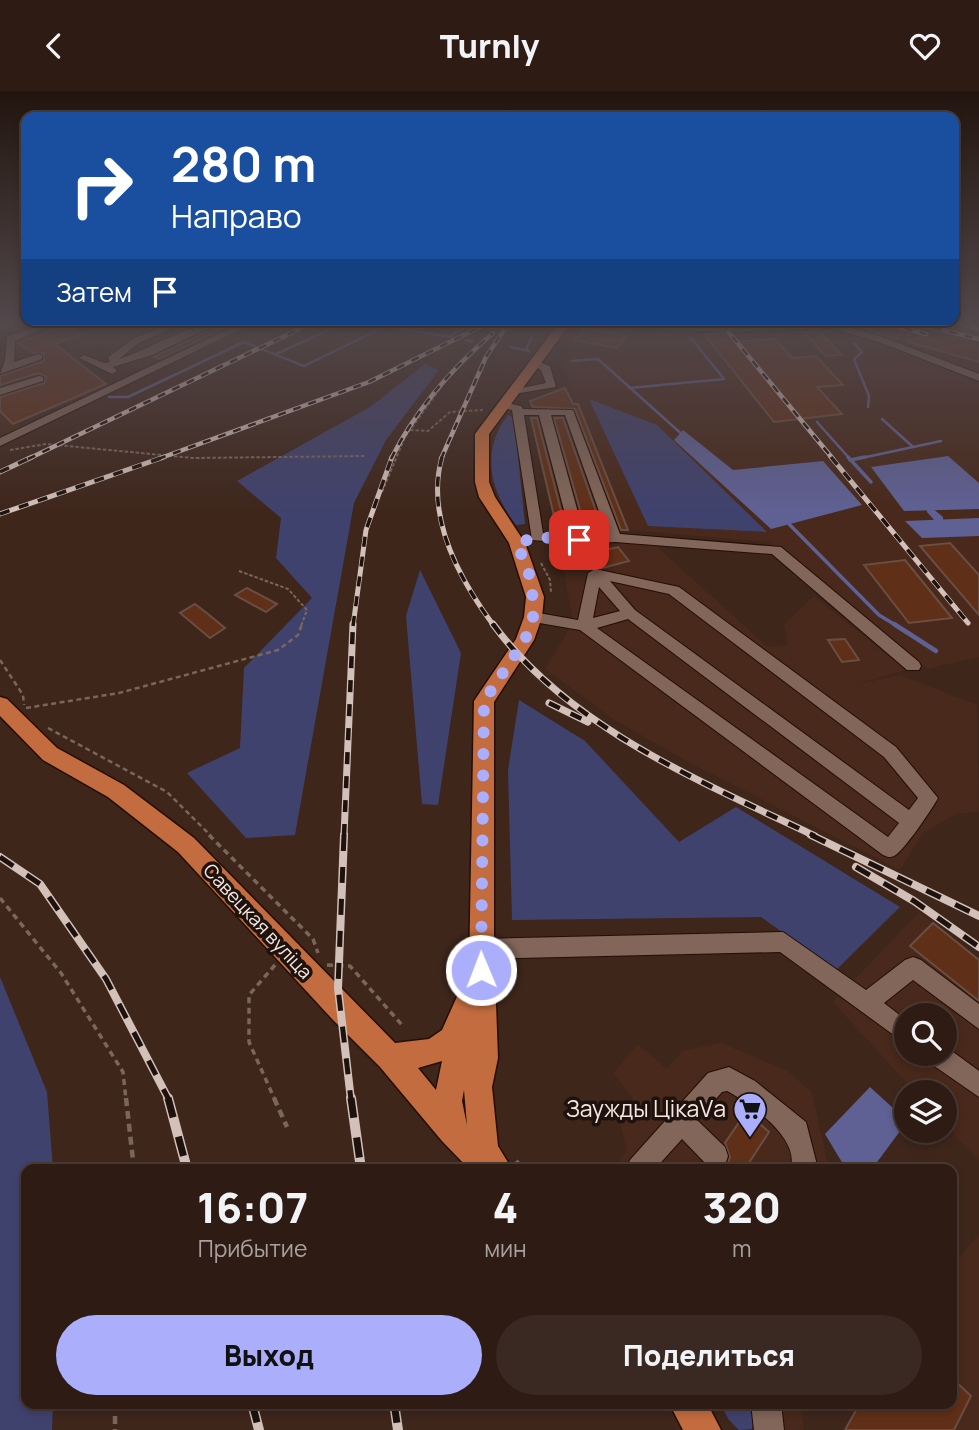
<!DOCTYPE html>
<html lang="ru">
<head>
<meta charset="utf-8">
<style>
  body { margin:0; font-family:Manrope,sans-serif; background:#3a2922; color:#f1f3f6; height:100vh; display:flex; flex-direction:column; font-size:26px; white-space:nowrap }
  * { box-sizing:border-box; margin:0 }
  p { font-size:23px; color:#a7a1a0 }
  .icon { flex:none; width:38px; height:38px; fill:none; stroke:currentColor; stroke-width:2; stroke-linecap:round; stroke-linejoin:round }
  .map { position:relative; flex:1; overflow:hidden }
  .sheet { position:absolute; left:21px; top:1073px; width:936px; height:245px; display:flex; flex-direction:column; background:#2e1c14; border-radius:14px; box-shadow:0 4px 10px #0003,0 0 0 2px #493a34 }
  .sheet>* { flex:none }
  .top-card { position:absolute; left:21px; top:21px; width:938px; height:214px; border-radius:14px; box-shadow:0 4px 10px #0003,0 0 0 2px #493a34; background:#1a4fa0; color:#fff; overflow:hidden }
  .tools { position:absolute; left:894px; top:912px; display:grid; gap:14px }
  .tools a { display:grid; place-items:center; width:63px; height:63px; border-radius:50%; background:#2e1c14; box-shadow:0 4px 10px #0003,0 0 0 2px #493a34; font-size:35px }
  .pin { position:absolute; display:grid; place-items:center; width:60px; height:60px; color:#fff; margin:-30px; border-radius:14px; box-shadow:0 4px 10px #0006 }
  .me { position:absolute; width:77px; margin:-38px; rotate:359deg; stroke-linejoin:round; filter:drop-shadow(0 0 5px #0008) }
  .turn { display:flex; align-items:center; gap:24px; height:147px; padding:0 35px; font-size:32px }
  .turn .icon { width:91px; height:91px; stroke-width:2.5 }
  .turn b { display:block; font-size:49px; line-height:60px }
  .then { display:flex; align-items:center; height:66px; padding:0 35px; background:#0003; gap:14px; font-size:26px }
  .eta { display:flex; justify-content:space-evenly; align-items:center; height:119px; text-align:center }
  .eta b { font-size:42px; font-weight:800; line-height:49px }
  .primary-button { display:flex; gap:14px; margin-top:auto; padding:14px 35px }
  .primary-button a { flex:1; height:80px; border-radius:42px; background:#abaffb; color:#111; font-size:28px; font-weight:800; line-height:80px; text-align:center }
  .primary-button a+a { background:#3a2922; color:#f1f3f6 }
  header { display:flex; justify-content:space-between; align-items:center; height:91px; padding:0 35px; background:#2e1c14; font-size:32px; font-weight:800 }
  .map>svg:first-child { display:block }
  .built { fill:#48291b; fill-rule:evenodd }
  .green { fill:#40426e }
  .water { fill:#5f6194 }
  .lines { fill:none; stroke-linecap:round; stroke-linejoin:round }
  .stream-far2 { stroke:#5f6194; stroke-width:2.5 }
  .stream-far1 { stroke:#5f6194; stroke-width:3.5 }
  .stream { stroke:#5f6194; stroke-width:4.5 }
  .canal { fill:#5f6194; fill-rule:evenodd }
  .building { fill:#602f17; stroke:#694e42; stroke-width:2 }
  .minor-tunnel { stroke:#5a4338; stroke-width:10; stroke-dasharray:10 5; stroke-linecap:butt }
  .minor-casing { stroke:#240e05; stroke-width:2 }
  .major-casing { stroke:#240e05; stroke-width:3 }
  .path-far3 { stroke:#7b665c; stroke-width:2; stroke-dasharray:3.5 2; stroke-linecap:butt }
  .path-far2 { stroke:#7b665c; stroke-width:2.5; stroke-dasharray:5 3.5; stroke-linecap:butt }
  .path-far1 { stroke:#7b665c; stroke-width:3.5; stroke-dasharray:6 4.5; stroke-linecap:butt }
  .path { stroke:#7b665c; stroke-width:4.5; stroke-dasharray:8 5; stroke-linecap:butt }
  .minor { fill:#826659; fill-rule:evenodd }
  .major { fill:#c36c3f; fill-rule:evenodd }
  .rail-far4-casing { stroke:#d3c0b9; stroke-width:4.5 }
  .rail-far3-casing { stroke:#d3c0b9; stroke-width:5 }
  .rail-far2-casing { stroke:#d3c0b9; stroke-width:7 }
  .rail-far1-casing { stroke:#d3c0b9; stroke-width:8 }
  .rail-casing { stroke:#d3c0b9; stroke-width:10 }
  .rail-far4 { stroke:#1d120d; stroke-width:2.5; stroke-dasharray:8; stroke-linecap:butt }
  .rail-far3 { stroke:#1d120d; stroke-width:3.5; stroke-dasharray:10; stroke-linecap:butt }
  .rail-far2 { stroke:#1d120d; stroke-width:4.5; stroke-dasharray:12; stroke-linecap:butt }
  .rail-far1 { stroke:#1d120d; stroke-width:5; stroke-dasharray:16; stroke-linecap:butt }
  .rail { stroke:#1d120d; stroke-width:7; stroke-dasharray:20; stroke-linecap:butt }
  .route { stroke:#abaffb; stroke-width:12; stroke-dasharray:0 21.6 }
  .labels { text-anchor:middle; stroke-width:7; stroke-linejoin:round; paint-order:stroke }
  .street-label { font-size:19px; fill:#f7e6df; stroke:#1d120d }
  .near-poi-label { font-size:23px; fill:#f7e6df; stroke:#1d120d; text-anchor:end }
</style>
</head>
<body>
<header><svg class="icon" aria-label="back" viewBox="0 0 24 24"><path d="M15 5l-7 7 7 7"/></svg>Turnly<svg class="icon" aria-label="heart" viewBox="0 0 24 24"><path d="M12 20l-8-8c-3-5 5-10 8-4 3-6 11-1 8 4z"/></svg></header>
<div class="map">
<svg width="979" height="1339" viewBox="0 0 979 1339">
  <rect width="100%" height="100%" fill="#3e261b"/>
  <!-- built -->
  <g class="built">
    <polygon points="0,233 235,233 140,278 100,258 76,267 72,264 63,267 76,272 111,296 15,332 21,336 0,345"/>
    <polygon points="588,233 979,233 979,566 928,578 768,451 628,439 584,443 557,438 530,326 530,310 548,305 548,302 554,301 553,298 565,297 576,310 560,269"/>
    <polygon points="653,452 768,556 788,554 784,533 814,505 906,579 857,593 900,584 977,614 979,721 956,723 923,742 900,779 688,671 613,628 545,578 569,538 572,526 559,453"/>
    <path d="M 919,821 L 979,869 L 979,1070 L 945,1033 L 945,1001 L 915,1001 L 833,911 ZM 906,924 L 945,924 L 945,962 L 906,962 Z"/>
    <polygon points="721,952 786,979 812,1001 829,1078 613,1078 627,1060 620,1031 635,1011 613,982 638,953 667,978 682,960"/>
    <polygon points="979,1143 979,1339 845,1339 952,1312 952,1176"/>
    <polygon points="740,1313 801,1313 804,1339 760,1339"/>
  </g>
  <!-- green -->
  <g class="green">
    <polygon points="425,273 439,279 386,349 354,412 295,744 246,747 187,682 240,657 244,577 312,507 276,467 281,427 237,390 370,316"/>
    <polygon points="589,308 657,334 767,441 648,435"/>
    <path d="M 508,324 L 514,327 L 525,433 L 516,434 C 490,400 480,360 508,324 Z"/>
    <polygon points="420,479 461,562 438,714 422,713 406,525"/>
    <polygon points="519,609 585,650 679,751 736,716 900,816 836,879 761,826 512,829 508,679"/>
    <polygon points="0,886 47,1001 53,1078 26,1078 26,1312 53,1313 52,1339 0,1339"/>
    <polygon points="720,1313 757,1313 752,1338 739,1339 729,1329"/>
  </g>
  <!-- water -->
  <g class="water">
    <polygon points="683,339 733,379 823,370 862,414 771,438 674,349"/>
    <polygon points="948,365 979,392 979,418 904,420 871,376"/>
    <polygon points="979,427 979,445 922,447 905,430"/>
    <polygon points="870,996 906,1029 906,1032 872,1078 846,1078 825,1043"/>
  </g>
  <g class="lines">
    <!-- stream-far2 -->
    <g class="stream-far2">
      <polyline points="451,245 464,236 463,233"/>
      <polyline points="466,249 473,251"/>
      <polyline points="854,252 862,261 854,268 869,305 868,316"/>
      <polyline points="511,256 529,260"/>
      <polyline points="526,259 532,245"/>
      <polyline points="276,263 342,233"/>
      <polyline points="572,270 598,268 685,346"/>
      <polyline points="629,297 724,288 691,247"/>
      <polyline points="109,306 128,306 244,251 304,275 386,235 456,247"/>
      <polyline points="882,328 912,355"/>
      <polyline points="817,331 850,368"/>
      <polyline points="857,368 941,350"/>
    </g>
    <!-- stream-far1 -->
    <g class="stream-far1">
      <polyline points="848,366 871,391"/>
      <polyline points="850,369 865,366"/>
      <polyline points="786,430 879,524 897,535"/>
    </g>
    <!-- stream -->
    <polyline class="stream" points="894,533 936,560"/>
    <!-- canal -->
    <polygon class="canal" points="931,416 943,426 943,430 935,430 927,421 927,417"/>
  </g>
  <!-- building -->
  <g class="building">
    <polygon points="874,233 879,233 904,240 895,248 868,239"/>
    <polygon points="910,233 979,233 979,271 908,251"/>
    <polygon points="64,235 80,244 55,253 106,293 13,333 0,320 0,306 44,292 46,286 38,282 0,294 0,285 44,270 44,262 33,262 18,252"/>
    <polygon points="217,236 223,238 159,268 154,266"/>
    <polygon points="585,237 626,245 617,257 575,249"/>
    <polygon points="818,240 842,264 826,265 803,241"/>
    <polygon points="704,243 729,243 735,251 775,248 792,267 816,265 843,294 817,296 842,323 774,331"/>
    <polygon points="565,297 573,313 578,313 628,439 621,439 575,318 533,316 530,310"/>
    <polygon points="531,327 537,327 566,439 557,438"/>
    <polygon points="554,327 563,327 603,440 586,440"/>
    <polygon points="950,452 979,484 979,524 920,455"/>
    <polygon points="618,456 629,470 602,477 592,462"/>
    <polygon points="905,469 952,527 909,532 864,474"/>
    <polygon points="247,497 277,513 266,521 235,504"/>
    <polygon points="195,513 208,523 225,537 210,547 180,522"/>
    <polygon points="845,548 859,569 842,571 828,549"/>
    <polygon points="933,832 979,869 979,910 910,855"/>
    <polygon points="746,1021 769,1041 745,1078 721,1078 727,1075 730,1066 725,1052"/>
    <polygon points="952,1287 971,1305 954,1339 845,1339 860,1312 952,1312"/>
  </g>
  <g class="lines">
    <!-- minor-tunnel -->
    <polyline class="minor-tunnel" points="622,233 643,236"/>
    <defs>
      <g id="minor">
        <polygon points="20,233 18,235 0,240 0,234"/>
        <polygon points="41,233 55,233 15,250 14,271 38,263 42,264 42,268 0,283 5,269 7,246"/>
        <polygon points="118,233 129,233 124,236"/>
        <path d="M 168,233 L 181,233 L 139,252 L 119,268 C 148,259 188,233 217,233 L 152,264 L 113,276 L 117,280 L 112,283 L 79,267 L 84,264 L 104,272 L 110,271 L 108,266 L 133,248 Z"/>
        <polygon points="239,233 252,233 0,355 0,347"/>
        <polygon points="616,233 627,233 622,236"/>
        <polygon points="643,233 839,233 885,247 979,283 979,290 879,251 831,237 725,241 640,238 638,236"/>
        <polygon points="536,270 550,275 556,296 508,304 508,300 546,292 541,279 531,273"/>
        <polygon points="39,285 43,286 43,290 0,304 0,297"/>
        <path d="M 502,311 L 521,315 L 523,318 L 573,319 L 620,443 L 781,456 L 919,571 L 921,575 L 919,579 L 907,579 L 772,463 L 615,451 L 579,453 L 532,449 L 512,319 L 498,316 L 498,312 ZM 524,324 L 539,324 L 570,442 L 543,442 ZM 551,324 L 565,324 L 607,443 L 584,443 Z"/>
        <path d="M 595,478 L 679,496 L 896,656 L 938,707 C 932,718 904,760 894,765 C 889,767 888,766 883,764 L 580,539 L 528,530 L 528,522 L 533,521 L 578,529 L 588,482 ZM 610,490 L 669,503 L 884,666 L 918,707 L 909,719 L 635,519 ZM 599,496 L 620,520 L 593,527 ZM 628,528 L 899,732 L 888,746 L 597,537 Z"/>
        <polygon points="783,841 866,899 905,869 913,866 921,869 979,913 979,938 913,889 884,912 906,929 906,953 780,861 481,868 474,865 471,858 474,851 481,848"/>
        <polygon points="945,955 979,980 979,1006 927,970 924,962 945,962"/>
        <path d="M 729,976 L 755,990 L 806,1031 L 817,1074 L 816,1078 L 790,1078 C 802,1049 750,1012 727,1000 L 722,1001 L 697,1029 L 725,1056 L 728,1065 L 725,1074 L 716,1077 L 707,1074 L 682,1048 L 655,1078 L 627,1078 L 630,1069 L 708,982 Z"/>
        <polygon points="751,1312 781,1312 784,1339 754,1339"/>
      </g>
      <g id="major">
        <path d="M 558,233 L 570,233 L 489,343 L 489,391 L 495,406 L 525,452 L 544,506 L 542,526 L 534,549 L 494,611 L 494,858 L 498,967 L 492,996 L 498,1055 L 512,1078 L 469,1078 L 442,1050 L 380,976 L 333,929 L 178,761 L 108,706 L 43,669 L 0,625 L 0,606 L 7,608 L 57,657 L 124,694 L 194,747 L 395,952 L 429,948 L 442,939 L 469,879 L 474,610 L 516,548 L 524,526 L 526,506 L 509,452 L 479,406 L 475,391 L 475,343 ZM 442,970 L 436,999 L 418,977 ZM 464,999 L 467,1034 L 462,1010 Z"/>
        <polygon points="669,1312 707,1312 721,1339 683,1339"/>
      </g>
    </defs>
    <!-- minor casing -->
    <use href="#minor" class="minor-casing"/>
    <!-- major casing -->
    <use href="#major" class="major-casing"/>
    <!-- path-far3 -->
    <g class="path-far3">
      <polyline points="410,339 428,340 450,321 483,319"/>
      <polyline points="10,359 46,353 193,367 366,365"/>
      <polyline points="382,401 405,346 442,295"/>
      <polyline points="541,472 550,489 551,502"/>
      <polyline points="239,480 288,498 307,519 301,535"/>
    </g>
    <!-- path-far2 -->
    <g class="path-far2">
      <polyline points="0,569 23,604 24,614"/>
      <polyline points="26,617 119,602 278,559 298,544 302,533"/>
      <polyline points="48,637 167,701 211,745"/>
    </g>
    <!-- path-far1 -->
    <g class="path-far1">
      <polyline points="209,744 313,848 318,862"/>
      <polyline points="0,807 61,882 123,981 126,1009"/>
      <polyline points="275,874 249,904 249,951 275,1009"/>
      <polyline points="327,874 350,875 402,934"/>
    </g>
    <!-- path -->
    <g class="path">
      <polyline points="126,1007 134,1078"/>
      <polyline points="274,1007 287,1036"/>
      <polyline points="516,1070 523,1078"/>
      <polyline points="115,1312 115,1339"/>
    </g>
    <!-- minor -->
    <use href="#minor" class="minor"/>
    <!-- major -->
    <use href="#major" class="major"/>
    <defs>
      <g id="rail-far4">
        <polyline points="722,233 833,368"/>
        <polyline points="889,233 926,243"/>
        <polyline points="918,233 979,248"/>
        <polyline points="963,233 979,238"/>
        <polyline points="28,368 310,233"/>
        <polyline points="158,368 369,291 486,233"/>
        <path d="M 391,368 C 416,318 451,278 493,242"/>
        <polyline points="441,368 486,266 508,233"/>
      </g>
      <g id="rail-far3">
        <path d="M 442,366 C 425,426 459,488 494,535"/>
        <polyline points="831,366 968,532"/>
        <polyline points="0,381 32,366"/>
        <polyline points="0,423 164,366"/>
        <polyline points="353,535 366,439 392,366"/>
      </g>
      <g id="rail-far2">
        <path d="M 493,533 C 569,637 702,691 815,745"/>
        <polyline points="549,612 588,631"/>
        <polyline points="344,745 353,533"/>
      </g>
      <g id="rail-far1">
        <polyline points="344,744 338,897 351,1009"/>
        <polyline points="811,744 979,825"/>
        <polyline points="0,766 40,793 106,888 169,1009"/>
        <polyline points="856,776 914,810 979,856"/>
      </g>
      <g id="rail">
        <polyline points="168,1007 187,1078"/>
        <polyline points="351,1007 361,1078"/>
        <polyline points="252,1312 259,1339"/>
        <polyline points="394,1312 398,1339"/>
      </g>
    </defs>
    <!-- rail-far4 casing -->
    <use href="#rail-far4" class="rail-far4-casing"/>
    <!-- rail-far3 casing -->
    <use href="#rail-far3" class="rail-far3-casing"/>
    <!-- rail-far2 casing -->
    <use href="#rail-far2" class="rail-far2-casing"/>
    <!-- rail-far1 casing -->
    <use href="#rail-far1" class="rail-far1-casing"/>
    <!-- rail casing -->
    <use href="#rail" class="rail-casing"/>
    <!-- rail-far4 -->
    <use href="#rail-far4" class="rail-far4"/>
    <!-- rail-far3 -->
    <use href="#rail-far3" class="rail-far3"/>
    <!-- rail-far2 -->
    <use href="#rail-far2" class="rail-far2"/>
    <!-- rail-far1 -->
    <use href="#rail-far1" class="rail-far1"/>
    <!-- rail -->
    <use href="#rail" class="rail"/>
  </g>
  <!-- sky -->
  <linearGradient id="sky" x2="0" y2="1"><stop stop-color="#22150f"/><stop offset="0.55" stop-color="#52474a"/><stop offset="1" stop-color="#52474a" stop-opacity="0"/></linearGradient>
  <rect width="979" height="420" fill="url(#sky)"/>
  <g class="lines">
    <!-- route -->
    <polyline class="route" points="481,879 484,610 525,549 533,526 532,491 517,452 537,446 579,449"/>
  </g>
  <!-- icons -->
  <defs>
    <symbol id="supermarket-pin" viewBox="-11 -11 22 30"><path d="M0 17L-7.5 6A9.5 9.5 0 1 1 7.5 6Z" fill="#abaffb" stroke="#1d120d"/><path d="M-6-5.5h2.5l.6 2H6L4.5 2H-2.5L-4.4-4H-6ZM-1.5 3.2a1.3 1.3 0 1 0 .1 0ZM3 3.2a1.3 1.3 0 1 0 .1 0Z" fill="#111"/></symbol>
  </defs>
  <g fill-rule="evenodd">
    <use href="#supermarket-pin" x="731" y="999" width="38" height="52"/>
  </g>
  <g class="labels">
    <!-- street labels -->
    <g class="street-label">
      <text transform="translate(258 830) rotate(47)" y="7">Савецкая вуліца</text>
    </g>
    <!-- near-poi labels -->
    <g class="near-poi-label">
      <text x="726" y="1026">Заужды ЦікаVа</text>
    </g>
  </g>
</svg>
<div class="tools">
<a><svg class="icon" aria-label="search" viewBox="0 0 24 24"><circle cx="10" cy="10" r="6"/><path d="M15 15l6 6"/></svg></a>
<a><svg class="icon" aria-label="layers" viewBox="0 0 24 24"><path d="M12 4l9 5-9 5-9-5zM3 14l9 5 9-5"/></svg></a>
</div>
<div class="pin" style="left:579px;top:449px;background:#d93025"><svg class="icon" aria-label="arrive" viewBox="0 0 24 24"><path d="M6 21V4h12l-3 4 3 4H6"/></svg></div>
<svg class="me" style="left:481px;top:879px" viewBox="-20 -20 40 40"><circle r="17" fill="#abaffb" stroke="#fff" stroke-width="3"/><path d="M0-11L8 9 0 5-8 9z" fill="#fff"/></svg>
<div class="top-card">
<div class="turn"><svg class="icon" aria-label="right" viewBox="0 0 24 24"><path d="M7 20v-9h11M14 6l5 5-5 5"/></svg><div><b>280 m</b>Направо</div></div>
<div class="then">Затем<svg class="icon" aria-label="arrive" viewBox="0 0 24 24"><path d="M6 21V4h12l-3 4 3 4H6"/></svg></div>
</div>
<section class="sheet">
<div class="eta">
<div><b>16:07</b><p>Прибытие</p></div>
<div><b>4</b><p>мин</p></div>
<div><b>320</b><p>m</p></div>
</div>
<div class="primary-button"><a>Выход</a><a>Поделиться</a></div>
</section>
</div>
</body>
</html>
